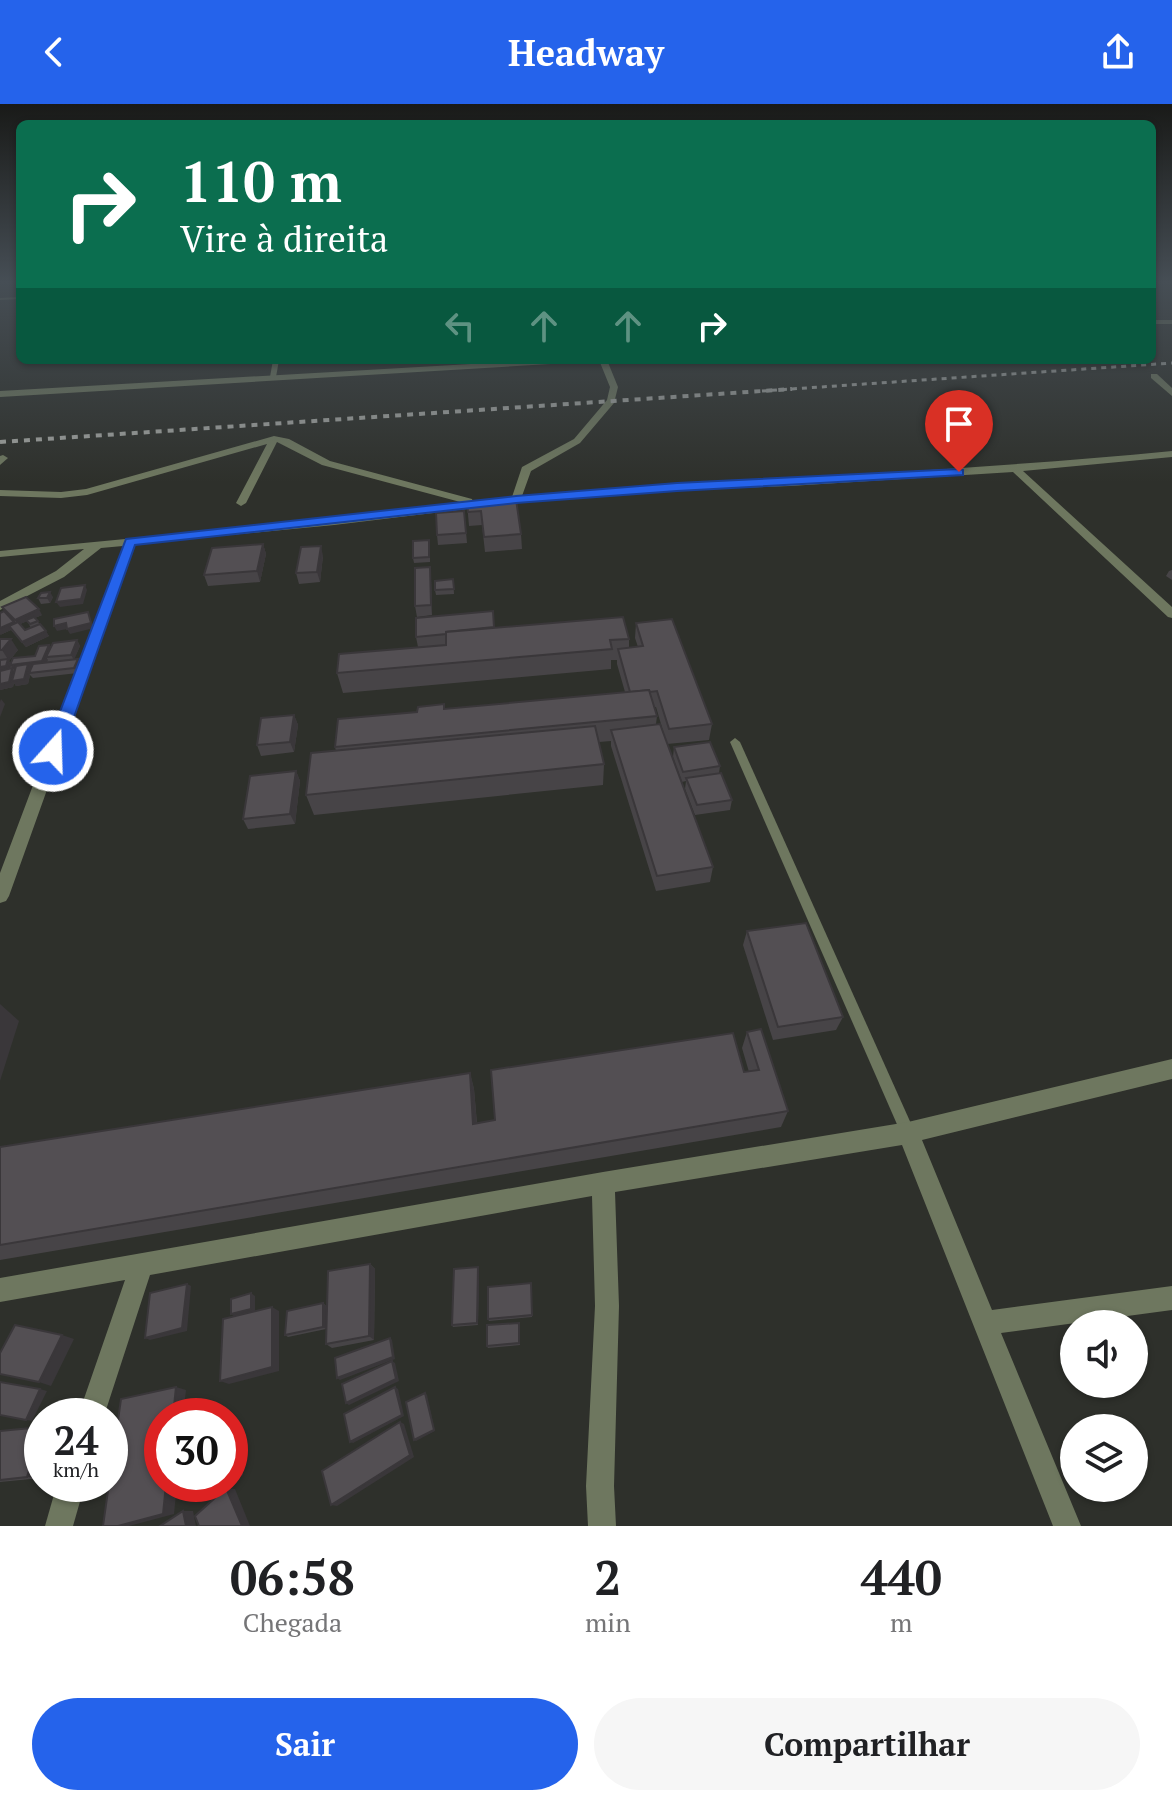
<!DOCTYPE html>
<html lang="pt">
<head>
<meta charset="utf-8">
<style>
  body { margin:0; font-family:"PT Serif",serif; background:#f6f6f6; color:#202124; height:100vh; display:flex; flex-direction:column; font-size:30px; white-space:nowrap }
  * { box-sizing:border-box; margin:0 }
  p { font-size:26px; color:#757577 }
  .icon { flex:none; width:44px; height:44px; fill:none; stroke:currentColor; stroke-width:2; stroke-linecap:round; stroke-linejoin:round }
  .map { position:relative; height:1422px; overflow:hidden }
  .drawer { display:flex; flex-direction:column; background:#fff; flex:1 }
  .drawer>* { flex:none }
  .guide { position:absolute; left:16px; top:16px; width:1140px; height:244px; border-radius:12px; box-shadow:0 2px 6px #0004; background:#0b6e4f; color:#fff; overflow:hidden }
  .controls { position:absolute; left:1060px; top:1206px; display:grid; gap:16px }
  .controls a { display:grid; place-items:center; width:88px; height:88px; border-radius:50%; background:#fff; box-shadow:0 2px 6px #0004; font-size:40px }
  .speed { position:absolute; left:24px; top:1294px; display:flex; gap:16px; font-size:40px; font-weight:700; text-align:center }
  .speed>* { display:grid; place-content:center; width:104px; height:104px; border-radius:50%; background:#fff; box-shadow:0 2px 6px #0004; line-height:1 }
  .speed small { font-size:20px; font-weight:400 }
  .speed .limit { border:12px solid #d22; background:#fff; color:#111 }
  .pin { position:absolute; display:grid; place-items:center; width:68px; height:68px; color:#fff; margin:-82px -34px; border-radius:50% 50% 50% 0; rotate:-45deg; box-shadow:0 0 8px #0007 }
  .pin .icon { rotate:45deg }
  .me { position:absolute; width:88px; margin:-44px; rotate:20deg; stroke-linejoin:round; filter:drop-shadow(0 0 6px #0008) }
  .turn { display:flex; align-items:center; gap:28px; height:168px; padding:0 32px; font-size:36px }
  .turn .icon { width:104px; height:104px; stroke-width:2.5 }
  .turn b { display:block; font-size:56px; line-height:68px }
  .lanes { display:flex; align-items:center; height:76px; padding:0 32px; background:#0003; justify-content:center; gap:40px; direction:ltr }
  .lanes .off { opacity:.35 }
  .eta { display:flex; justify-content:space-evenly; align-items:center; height:136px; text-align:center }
  .eta b { font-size:48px; font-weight:700; line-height:56px }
  .action { display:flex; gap:16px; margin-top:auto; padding:16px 32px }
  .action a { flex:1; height:92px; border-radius:48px; background:#2563eb; color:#fff; font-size:32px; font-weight:700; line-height:92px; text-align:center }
  .action a+a { background:#f6f6f6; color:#202124 }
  header { display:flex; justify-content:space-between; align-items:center; height:104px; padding:0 32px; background:#2563eb; color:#fff; font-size:36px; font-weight:700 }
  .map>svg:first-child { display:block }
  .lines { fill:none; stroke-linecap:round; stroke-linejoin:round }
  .lane { fill:#6e775f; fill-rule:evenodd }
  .street { fill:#6e775f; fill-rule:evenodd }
  .rail-far1 { stroke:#a1a39f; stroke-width:3; stroke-dasharray:5 5; stroke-linecap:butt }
  .rail { stroke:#a1a39f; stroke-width:4; stroke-dasharray:6 6; stroke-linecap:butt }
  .wall { fill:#474447; fill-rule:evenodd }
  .shaded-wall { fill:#3a373a }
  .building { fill:#534f53; stroke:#3a373a; stroke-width:2 }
  .route { fill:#2563eb; stroke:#184099; stroke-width:2 }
</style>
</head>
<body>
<header><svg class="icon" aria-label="back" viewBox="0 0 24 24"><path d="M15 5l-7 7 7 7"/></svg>Headway<svg class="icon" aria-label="share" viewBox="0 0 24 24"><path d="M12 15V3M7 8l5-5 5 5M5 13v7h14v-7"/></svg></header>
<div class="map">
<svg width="1172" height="1422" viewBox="0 0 1172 1422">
  <rect width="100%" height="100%" fill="#2e302b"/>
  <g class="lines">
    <!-- lane -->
    <g class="lane">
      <polygon points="20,193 20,195 0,196 0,194"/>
      <polygon points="273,256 279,256 276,273 273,275 270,273"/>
      <polygon points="735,634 740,638 913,1024 915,1029 913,1034 908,1036 903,1034 730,638"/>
    </g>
    <!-- street -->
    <g class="street">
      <rect x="1152" y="216" width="20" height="4"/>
      <polygon points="541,256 588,256 584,258 0,293 0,287"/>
      <path d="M 599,256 L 607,256 L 618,283 L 614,299 L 580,339 L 531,367 L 522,392 C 739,375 956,368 1172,347 L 1172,353 L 1023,367 L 1172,503 L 1172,514 L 1168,513 L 1013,368 L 790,382 L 677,386 L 516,399 L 334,421 L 135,440 L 9,792 L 6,797 L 0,799 L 0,769 L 123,442 L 101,444 L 64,473 L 0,506 L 0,497 L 56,467 L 84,445 L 0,453 L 0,447 L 334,415 L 464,399 L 322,361 L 277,338 L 246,399 L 241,402 L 236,399 L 267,340 L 87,391 L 61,394 L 0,392 L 0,386 L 61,388 L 86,385 L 274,332 L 289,335 L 330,357 L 472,395 L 473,398 L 512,393 L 522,363 L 574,335 L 607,296 L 610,283 Z"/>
      <polygon points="1151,270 1157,270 1172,284 1172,292 1151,274"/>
      <polygon points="3,351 8,354 0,361 0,352"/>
      <polygon points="1172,955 1172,975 922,1036 992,1206 1172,1182 1172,1206 1001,1229 1081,1422 1053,1422 902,1041 615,1088 619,1202 614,1382 616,1422 588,1422 586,1382 595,1202 592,1092 150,1171 104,1312 78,1312 125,1176 0,1198 0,1174 603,1068 908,1018"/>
      <polygon points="57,1380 85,1380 73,1422 45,1422"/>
    </g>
    <!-- rail-far1 -->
    <polyline class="rail-far1" points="762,287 1172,259"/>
    <!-- rail -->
    <polyline class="rail" points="0,338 792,285"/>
  </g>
  <!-- wall -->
  <g class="wall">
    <polygon points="467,399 521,430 522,445 485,448 482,421 469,422"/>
    <polygon points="464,407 467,439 438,441 437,431"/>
    <polygon points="263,440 266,450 260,478 208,482 204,471"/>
    <polygon points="430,441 430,458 414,459 413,454"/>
    <polygon points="323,452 320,478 299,480 296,469"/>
    <polygon points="430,463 431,474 432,511 417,513 415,502"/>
    <polygon points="1172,466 1172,476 1166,472 1169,467"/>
    <polygon points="453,475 454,490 436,491 435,486"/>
    <polygon points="53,493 50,499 41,500 38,494"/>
    <path d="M 2,503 L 42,511 L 35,514 L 49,532 L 26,543 L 11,526 L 0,531 L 16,519 ZM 27,517 L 31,524 L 25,526 L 20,520 Z"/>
    <path d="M 636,519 L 712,620 L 709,636 L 667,640 L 713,763 L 710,778 L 656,787 L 611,642 L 611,637 L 599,638 L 604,660 L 603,681 L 314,711 L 306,691 L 336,647 L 335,643 L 444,605 L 625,588 L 617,560 L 617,556 L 611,556 L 611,565 L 343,589 L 337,569 L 446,541 L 418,543 L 416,533 L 494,523 L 629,535 L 629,544 L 638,543 L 635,534 ZM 654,603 L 656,603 L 666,637 L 656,620 L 657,612 Z"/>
    <polygon points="0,535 18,546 9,557 11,560 35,552 49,541 51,543 77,536 80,542 74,555 81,560 78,569 33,574 30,571 28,580 16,582 14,579 13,583 0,586"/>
    <polygon points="294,611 298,621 294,648 261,652 257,641"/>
    <polygon points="674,643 720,662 719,669 732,696 730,706 695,711 685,685 686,677 682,678 673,653"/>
    <polygon points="296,667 300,677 295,720 248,725 243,715"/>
    <polygon points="747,827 843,913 836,926 773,936 743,841"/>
    <polygon points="747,928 788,1007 781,1023 0,1156 0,1043 470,969 474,985 477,1019 749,968 742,944"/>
    <polygon points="370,1160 375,1165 374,1236 332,1244 326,1240"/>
    <polygon points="479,1166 478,1221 453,1223 452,1221"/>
    <polygon points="531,1182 532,1213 489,1217 488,1215"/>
    <polygon points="323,1199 326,1202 326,1225 288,1233 285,1231"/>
    <polygon points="519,1221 520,1241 488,1244 487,1242"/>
    <polygon points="0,1327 41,1374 0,1378"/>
  </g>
  <!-- shaded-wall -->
  <g class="shaded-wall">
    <polygon points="263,440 266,450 260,478 257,467"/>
    <polygon points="321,442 323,452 320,478 317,468"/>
    <polygon points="430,463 431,474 432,511 431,501"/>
    <polygon points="85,481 87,486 83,500 60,503 56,498"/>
    <polygon points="50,488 53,493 50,499 47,494"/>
    <polygon points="39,505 42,511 18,521 15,516"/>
    <polygon points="88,508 94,524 70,530 67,525 57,527 54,522"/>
    <polygon points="14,518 17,523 9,522 11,526 0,531 0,524"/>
    <polygon points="46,527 49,532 26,543 22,538"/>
    <polygon points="11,535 18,546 9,557 2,546"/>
    <polygon points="77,536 80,542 74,556 71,551"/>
    <polygon points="49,541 53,546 46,553 48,556 45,562 29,569 30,571 28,580 16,582 14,579 13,583 0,586 0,580 12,564 16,570 27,565 14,566 11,562 9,567 0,569 0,563 8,555 11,561 42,557"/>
    <polygon points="78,555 81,560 78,569 74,564"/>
    <polygon points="1,595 5,600 0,613 0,598"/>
    <polygon points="294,611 298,621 294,648 290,638"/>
    <polygon points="296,667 300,677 295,720 290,710"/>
    <polygon points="0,900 19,917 0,977"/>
    <polygon points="470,969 474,985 478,1034 473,1020"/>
    <polygon points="370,1160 375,1165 374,1236 369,1232"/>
    <polygon points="478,1163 479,1166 478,1221 477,1219"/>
    <polygon points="187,1180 191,1182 187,1227 150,1236 145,1234"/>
    <polygon points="251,1189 255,1192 255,1207 235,1213 231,1210"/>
    <polygon points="323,1199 326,1202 326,1225 323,1223"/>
    <polygon points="272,1203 279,1207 279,1267 229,1280 220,1277"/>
    <polygon points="62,1231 74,1235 51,1282 39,1278"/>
    <polygon points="390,1234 392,1236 395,1255 340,1276 337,1274"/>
    <polygon points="392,1257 395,1259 399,1277 349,1301 346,1299"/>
    <polygon points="176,1283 186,1286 183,1312 173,1312"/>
    <polygon points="395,1283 398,1285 404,1312 353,1339 350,1338"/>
    <polygon points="40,1285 47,1287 32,1317 26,1316"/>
    <polygon points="425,1289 427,1291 435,1327 416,1337 414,1336"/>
    <polygon points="400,1318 404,1320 414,1353 337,1402 331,1401"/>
    <polygon points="230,1320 232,1321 237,1336 230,1342"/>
    <polygon points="42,1323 41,1374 27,1373"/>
    <polygon points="234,1344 239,1345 243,1371 230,1379"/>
    <polygon points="166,1380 177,1380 174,1410 129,1422 118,1422"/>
    <polygon points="223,1380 228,1380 206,1393 201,1393"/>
    <polygon points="226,1384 235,1385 250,1422 242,1422"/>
    <polygon points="183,1407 193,1407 196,1422 186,1422"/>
  </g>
  <!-- building -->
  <g class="building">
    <polygon points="516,395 521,430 484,433 481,407 468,408 467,399"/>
    <polygon points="464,407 466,429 437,431 436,409"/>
    <polygon points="429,436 429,453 413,454 413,437"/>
    <polygon points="263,440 257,467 204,471 212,444"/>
    <polygon points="321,442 317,468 296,469 301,443"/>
    <polygon points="430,463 431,501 415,502 415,464"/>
    <polygon points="453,475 454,485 435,486 435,477"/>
    <polygon points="85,481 81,495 56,498 61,484"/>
    <polygon points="50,488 47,494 38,494 41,489"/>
    <polygon points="26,493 39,505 15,516 2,503"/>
    <polygon points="4,507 14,518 0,524 0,509"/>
    <polygon points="493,507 494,523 446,528 446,530 416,533 416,514"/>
    <polygon points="88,508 91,519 67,525 66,519 54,522 54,515"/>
    <polygon points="34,513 38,517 30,520 26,516"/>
    <polygon points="623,513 629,535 610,536 612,545 337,569 339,550 446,541 446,528"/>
    <polygon points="672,515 712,620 669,625 657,587 650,588 649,586 630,588 618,545 643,542 636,519"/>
    <polygon points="18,518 25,526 40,520 46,527 22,538 9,522"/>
    <polygon points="0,535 11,535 2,546 0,546"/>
    <polygon points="77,536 71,551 46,553 53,539"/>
    <polygon points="49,541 42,557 10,561 13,554 35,552 39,542"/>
    <polygon points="8,555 6,562 0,563 0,556"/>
    <polygon points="78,555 74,564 29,569 33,560"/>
    <polygon points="28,560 24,575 12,577 16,562"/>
    <polygon points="12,564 9,578 0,580 0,567"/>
    <polygon points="649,586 657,612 335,643 338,615 417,608 418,603 444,600 444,605"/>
    <polygon points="294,611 290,638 257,641 261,614"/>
    <polygon points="660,620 713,763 657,772 611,626"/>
    <polygon points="595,622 604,660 306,691 311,649"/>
    <polygon points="710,638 720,662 683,668 674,643"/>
    <polygon points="296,667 290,710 243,715 250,672"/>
    <polygon points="721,669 732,696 697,701 686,674"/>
    <polygon points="806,819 843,913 778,923 747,827"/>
    <polygon points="761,925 788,1007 0,1141 0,1043 470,969 473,1020 495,1016 491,966 733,929 744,968 759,966 747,928"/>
    <polygon points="370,1160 369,1232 326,1240 328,1167"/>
    <polygon points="478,1163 477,1219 452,1221 454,1165"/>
    <polygon points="531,1179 532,1211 488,1215 488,1183"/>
    <polygon points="187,1180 182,1224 145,1234 150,1189"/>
    <polygon points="251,1189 251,1205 231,1210 231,1195"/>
    <polygon points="323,1199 323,1223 285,1231 287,1207"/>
    <polygon points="272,1203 272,1263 220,1277 223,1215"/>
    <polygon points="519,1219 519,1239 487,1242 487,1221"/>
    <polygon points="15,1221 62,1231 39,1278 0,1270 0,1249"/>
    <polygon points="390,1234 393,1253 337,1274 335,1254"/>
    <polygon points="392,1257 396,1275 346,1299 342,1280"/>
    <polygon points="0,1278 40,1285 26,1316 0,1311"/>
    <polygon points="176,1283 173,1312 162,1312 162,1380 166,1380 163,1410 118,1422 103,1422 121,1295"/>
    <polygon points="395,1283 402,1311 350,1338 344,1310"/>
    <polygon points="425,1289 434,1326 414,1336 406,1298"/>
    <polygon points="400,1318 410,1351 331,1401 322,1367"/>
    <polygon points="42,1323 27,1373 0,1376 0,1327"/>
    <polygon points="234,1344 239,1370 230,1376 230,1347"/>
    <polygon points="199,1380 223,1380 201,1393"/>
    <polygon points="226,1384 242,1422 199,1422 195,1412"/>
    <polygon points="183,1407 186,1422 160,1422"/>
  </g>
  <!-- sky -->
  <linearGradient id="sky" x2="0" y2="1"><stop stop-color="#191a18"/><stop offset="0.47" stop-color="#464e55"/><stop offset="1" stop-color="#464e55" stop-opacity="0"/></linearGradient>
  <rect width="1172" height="378" fill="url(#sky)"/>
  <!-- route -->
  <polygon class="route" points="959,365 963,366 963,371 677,387 516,399 135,441 62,647 53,653 45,647 126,435 516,392 677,379"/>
</svg>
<div class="controls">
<a><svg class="icon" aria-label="sound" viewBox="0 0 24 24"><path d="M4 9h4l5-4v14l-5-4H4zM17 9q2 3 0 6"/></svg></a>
<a><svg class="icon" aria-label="layers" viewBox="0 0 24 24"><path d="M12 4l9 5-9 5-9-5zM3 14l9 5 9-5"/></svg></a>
</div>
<div class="speed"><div>24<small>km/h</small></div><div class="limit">30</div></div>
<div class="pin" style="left:959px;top:368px;background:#d93025"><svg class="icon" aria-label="arrive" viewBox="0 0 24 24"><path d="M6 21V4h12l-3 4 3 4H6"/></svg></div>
<svg class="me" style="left:53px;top:647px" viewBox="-20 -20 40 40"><circle r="17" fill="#2563eb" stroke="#fff" stroke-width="3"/><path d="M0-11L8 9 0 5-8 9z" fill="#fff"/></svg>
<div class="guide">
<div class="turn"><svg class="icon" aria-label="right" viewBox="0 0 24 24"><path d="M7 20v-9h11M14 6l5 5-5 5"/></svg><div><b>110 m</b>Vire à direita</div></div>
<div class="lanes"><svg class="icon off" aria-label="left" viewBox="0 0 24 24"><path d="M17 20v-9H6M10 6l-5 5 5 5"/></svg><svg class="icon off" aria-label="ahead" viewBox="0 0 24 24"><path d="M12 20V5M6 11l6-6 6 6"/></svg><svg class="icon off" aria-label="ahead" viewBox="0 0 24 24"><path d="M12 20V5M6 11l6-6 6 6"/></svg><svg class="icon" aria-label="right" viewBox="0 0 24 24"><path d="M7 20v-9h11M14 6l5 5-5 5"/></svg></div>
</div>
</div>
<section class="drawer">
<div class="eta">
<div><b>06:58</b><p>Chegada</p></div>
<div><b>2</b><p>min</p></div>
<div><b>440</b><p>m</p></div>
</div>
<div class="action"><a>Sair</a><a>Compartilhar</a></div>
</section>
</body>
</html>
